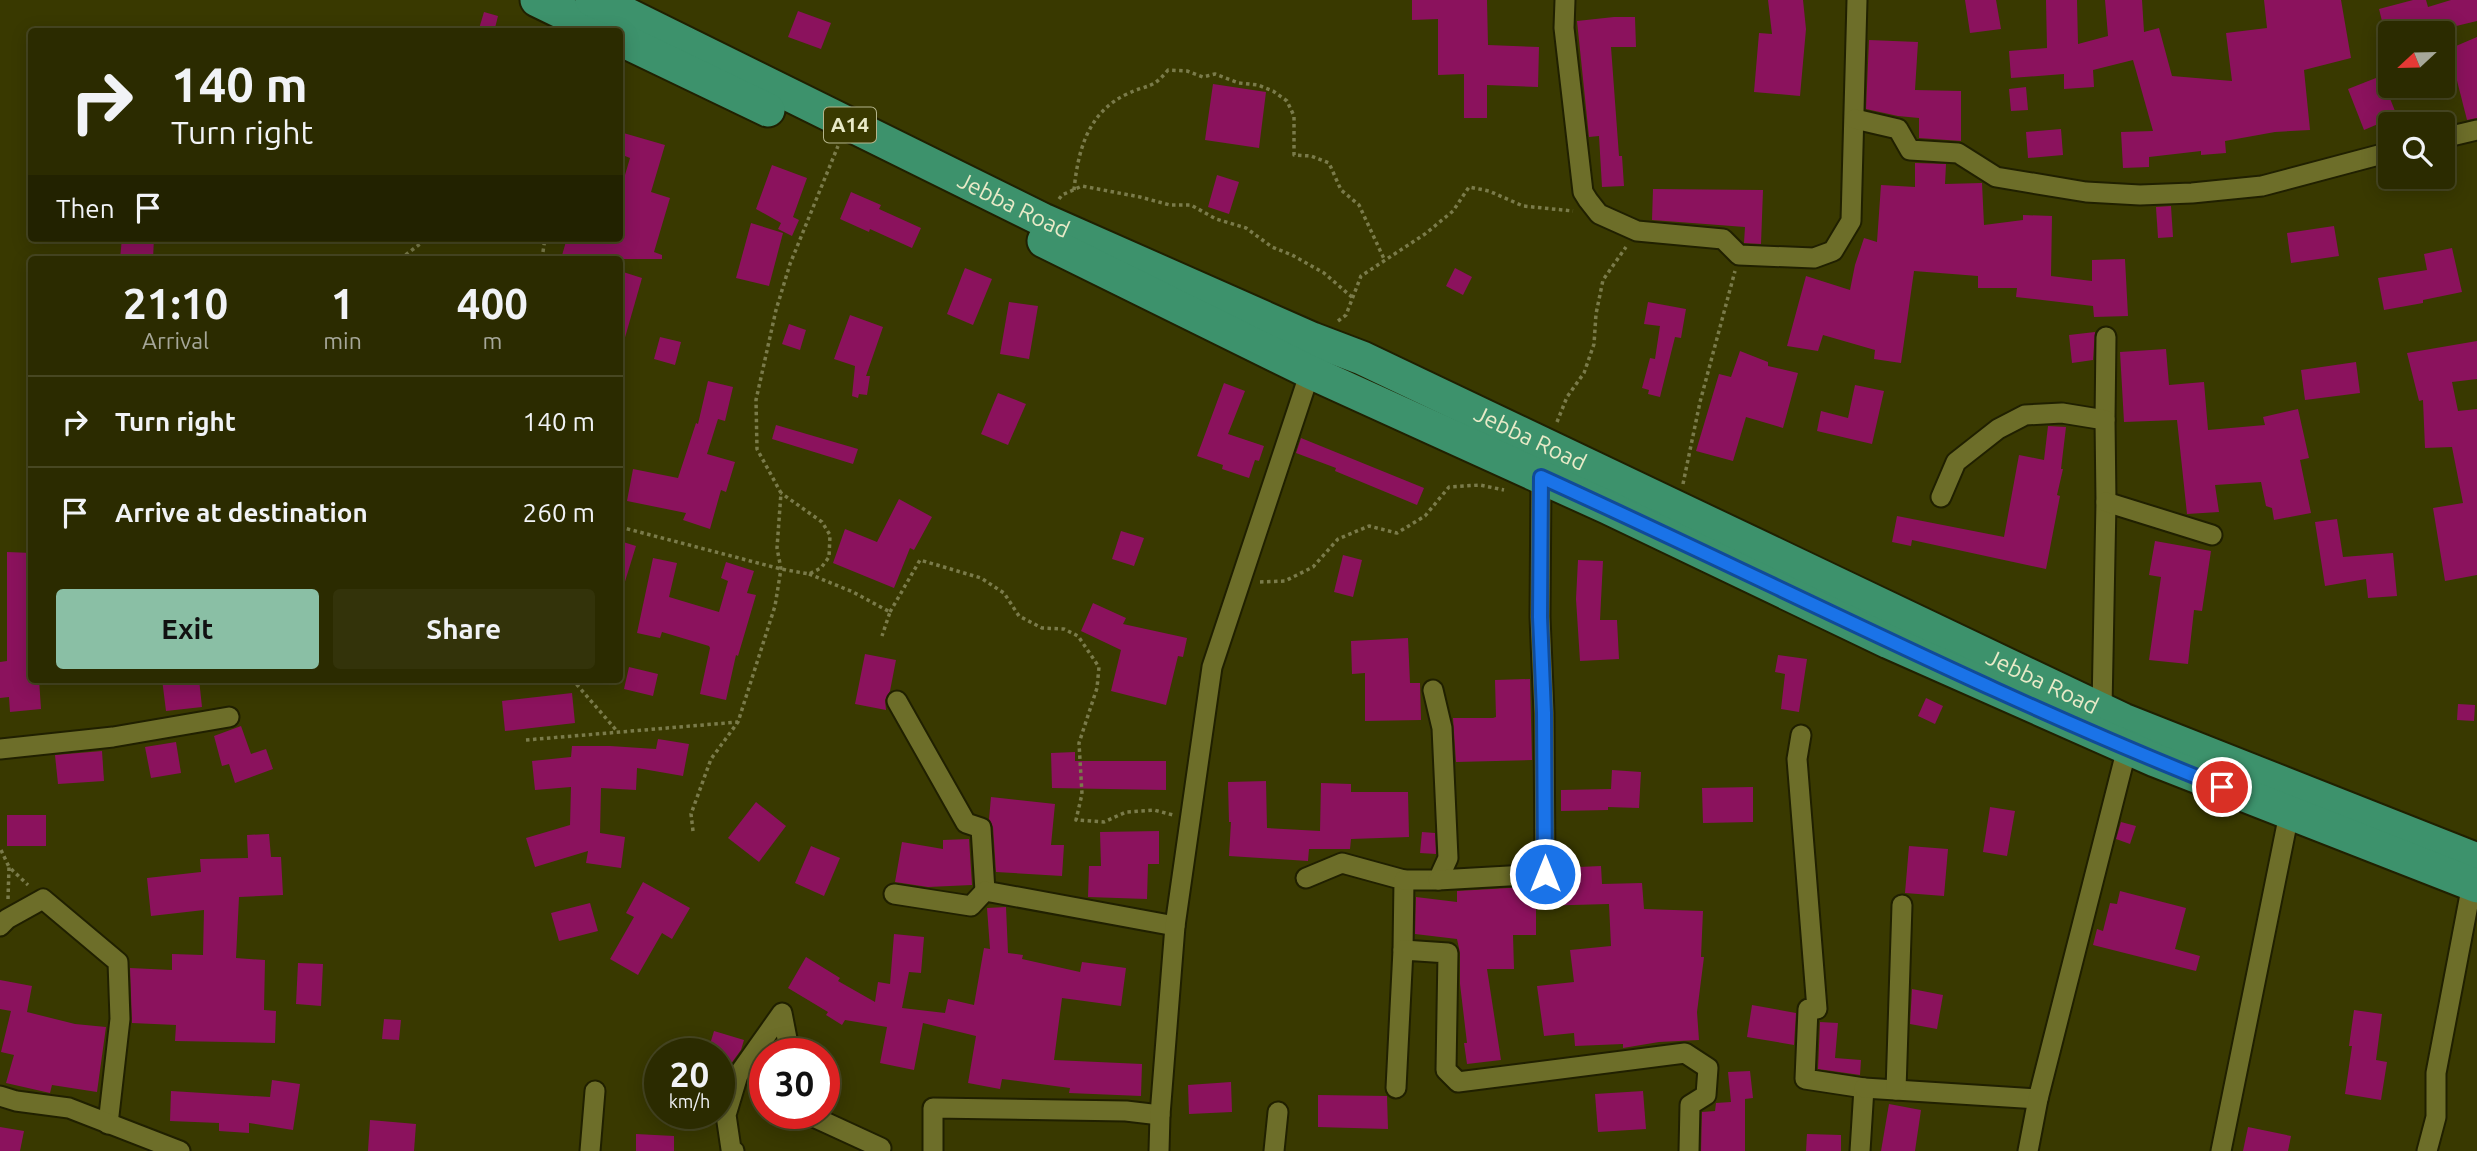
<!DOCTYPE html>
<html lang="en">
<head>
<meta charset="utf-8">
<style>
  body { margin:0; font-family:Ubuntu,sans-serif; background:#33330a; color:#f1f3f6; height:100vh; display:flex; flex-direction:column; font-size:26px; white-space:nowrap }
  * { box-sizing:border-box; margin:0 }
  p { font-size:23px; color:#a6a799 }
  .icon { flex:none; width:38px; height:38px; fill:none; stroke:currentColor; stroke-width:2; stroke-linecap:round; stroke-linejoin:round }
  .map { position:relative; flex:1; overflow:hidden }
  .details { position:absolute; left:28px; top:256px; width:595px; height:427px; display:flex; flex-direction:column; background:#2b2b00; border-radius:7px; box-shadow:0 4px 18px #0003,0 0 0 2px #474722 }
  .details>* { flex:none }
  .hud { position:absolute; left:28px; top:28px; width:595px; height:214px; border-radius:7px; box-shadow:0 4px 18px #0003,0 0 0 2px #474722; background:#2b2b00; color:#f1f3f6; overflow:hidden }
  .needle { width:46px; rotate:248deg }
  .controls { position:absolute; left:2378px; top:21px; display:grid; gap:14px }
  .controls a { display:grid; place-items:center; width:77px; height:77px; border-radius:7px; background:#2b2b00; box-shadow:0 4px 18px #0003,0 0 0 2px #474722; font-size:35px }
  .speed { position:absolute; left:644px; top:1038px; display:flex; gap:14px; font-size:35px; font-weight:700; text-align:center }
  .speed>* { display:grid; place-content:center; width:91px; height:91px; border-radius:50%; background:#2b2b00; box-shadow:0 4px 18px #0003,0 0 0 2px #474722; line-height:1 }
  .speed small { font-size:18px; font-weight:400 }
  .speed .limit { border:10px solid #d22; background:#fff; color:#111 }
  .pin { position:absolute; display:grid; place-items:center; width:60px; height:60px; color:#fff; margin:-30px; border:4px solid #fff; border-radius:50%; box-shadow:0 2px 7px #0007 }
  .me { position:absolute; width:77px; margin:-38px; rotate:0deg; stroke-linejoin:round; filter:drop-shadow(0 0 5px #0008) }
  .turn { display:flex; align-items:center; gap:24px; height:147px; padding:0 28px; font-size:32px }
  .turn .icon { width:91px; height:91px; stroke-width:2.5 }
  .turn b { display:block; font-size:49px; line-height:60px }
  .then { display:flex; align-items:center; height:66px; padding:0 28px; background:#0003; gap:14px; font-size:26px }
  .eta { display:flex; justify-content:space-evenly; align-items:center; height:119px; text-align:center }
  .eta b { font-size:42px; font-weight:700; line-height:49px }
  .button { display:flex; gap:14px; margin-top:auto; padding:14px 28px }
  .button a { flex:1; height:80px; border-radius:7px; background:#8abfa5; color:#111; font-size:28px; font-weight:700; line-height:80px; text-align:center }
  .button a+a { background:#33330a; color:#f1f3f6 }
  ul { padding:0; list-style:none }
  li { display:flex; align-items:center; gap:21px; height:91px; padding:0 28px; border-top:2px solid #474722 }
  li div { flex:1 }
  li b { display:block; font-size:26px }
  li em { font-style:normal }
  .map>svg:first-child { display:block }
  .building { fill:#8b125d }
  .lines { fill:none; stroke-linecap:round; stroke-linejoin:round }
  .minor-casing { stroke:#202000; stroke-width:23 }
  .trunk-casing { stroke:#202000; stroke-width:37 }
  .path { stroke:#7a7b4a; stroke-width:3.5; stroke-dasharray:3.5 3.5; stroke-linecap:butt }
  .minor { stroke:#6d6e29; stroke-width:19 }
  .trunk { stroke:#3d926c; stroke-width:33 }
  .route-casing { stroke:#114b97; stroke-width:18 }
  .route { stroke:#1a73e8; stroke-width:12 }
  .labels { text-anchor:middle; stroke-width:6; stroke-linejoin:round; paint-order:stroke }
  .shield { fill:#393900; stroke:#b4b58c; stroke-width:2 }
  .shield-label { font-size:21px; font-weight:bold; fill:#e9eac8 }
  .street-label { font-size:23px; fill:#e9eac8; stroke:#393900 }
</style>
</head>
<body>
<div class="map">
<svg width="2477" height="1151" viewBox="0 0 2477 1151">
  <rect width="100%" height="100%" fill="#393900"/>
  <!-- building -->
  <g class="building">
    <polygon points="1412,0 1487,0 1488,45 1539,47 1538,87 1487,85 1487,118 1464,118 1464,74 1438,75 1438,19 1412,20"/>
    <polygon points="1768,0 1803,0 1806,29 1800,96 1754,92 1759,33 1772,34"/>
    <polygon points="1965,0 1996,0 2001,29 1970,33"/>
    <polygon points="2046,0 2077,0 2078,44 2108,36 2105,0 2142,0 2144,32 2159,28 2172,76 2232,81 2226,33 2267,28 2264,0 2341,0 2351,58 2304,70 2310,130 2275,132 2225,141 2226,153 2201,155 2201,151 2149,157 2149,167 2123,168 2121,132 2153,131 2133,60 2093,70 2094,87 2064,89 2064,74 2011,78 2009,51 2047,48"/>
    <polygon points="2413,0 2426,0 2428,7 2451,0 2477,0 2477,21 2427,33 2385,33 2379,9"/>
    <polygon points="798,11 831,23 821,49 788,37"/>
    <polygon points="484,12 498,16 494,32 478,32"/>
    <polygon points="1614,17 1635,17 1636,47 1611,47 1619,156 1622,156 1624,186 1602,187 1599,136 1589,137 1577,21"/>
    <polygon points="2477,37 2477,118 2467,120 2449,49"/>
    <polygon points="1869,40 1918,42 1915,90 1961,91 1961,141 1919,138 1919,118 1898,116 1866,109"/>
    <polygon points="2381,76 2397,116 2364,130 2348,89"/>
    <polygon points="1213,84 1266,92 1259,148 1205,140"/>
    <polygon points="2026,87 2028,110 2011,111 2009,89"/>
    <polygon points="2061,129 2063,155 2028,158 2026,132"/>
    <polygon points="620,132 665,145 651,192 670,198 654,252 662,255 662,259 561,259 567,238 606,238 620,242 620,192 630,158 620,154"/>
    <polygon points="1915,163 1946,164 1945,184 1982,183 1984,225 2023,220 2023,215 2052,216 2051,276 2092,281 2092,260 2125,259 2128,316 2094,317 2093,306 2016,297 2017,288 1978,288 1978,276 1914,271 1901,363 1874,359 1875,350 1823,335 1818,351 1787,346 1806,276 1850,290 1855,265 1864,238 1877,242 1881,185 1915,187"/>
    <polygon points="772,165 807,178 793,217 799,220 792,236 778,229 781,223 756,209"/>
    <polygon points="1217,175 1239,182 1229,214 1208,207"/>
    <polygon points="1653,189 1763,190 1761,244 1744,243 1745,227 1652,220"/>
    <polygon points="851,192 881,205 879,209 921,228 912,248 870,229 869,232 840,219"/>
    <polygon points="2171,206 2173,237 2158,238 2156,207"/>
    <polygon points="751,223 783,233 769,286 736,278"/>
    <polygon points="2334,226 2339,256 2291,263 2287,233"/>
    <polygon points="122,238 154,238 153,259 120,259"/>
    <polygon points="2452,248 2462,292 2423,300 2423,303 2384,310 2378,278 2427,270 2424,254"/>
    <polygon points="965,268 992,279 973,325 947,314"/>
    <polygon points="1455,268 1472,277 1463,295 1446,286"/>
    <polygon points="620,271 642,278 624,341 620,341"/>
    <polygon points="1009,302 1038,306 1029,359 1000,354"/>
    <polygon points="1648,302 1686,309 1681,338 1675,337 1660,397 1648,394 1649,390 1642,388 1650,358 1655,359 1660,326 1644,324"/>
    <polygon points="850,315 883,327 866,376 870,376 867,395 859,394 858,398 852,396 855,366 834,359"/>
    <polygon points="789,324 806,330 800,350 782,344"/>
    <polygon points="2095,332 2093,360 2072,363 2069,335"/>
    <polygon points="660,337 681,342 675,365 654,359"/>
    <polygon points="2477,341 2477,379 2452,382 2458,411 2477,409 2477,575 2445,581 2433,508 2463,503 2452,447 2425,448 2423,400 2419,401 2407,353"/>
    <polygon points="2166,349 2169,385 2204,382 2208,430 2265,425 2263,417 2298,409 2309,458 2300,460 2311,513 2274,520 2272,508 2266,506 2261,482 2215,485 2219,512 2187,514 2177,420 2124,422 2120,352"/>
    <polygon points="1740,351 1768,362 1768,366 1798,373 1783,428 1746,417 1733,461 1696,451 1719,374 1731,377"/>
    <polygon points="2356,362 2360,393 2305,400 2301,370"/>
    <polygon points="708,381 733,387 725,421 718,419 707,454 735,462 726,492 721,490 710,529 683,520 686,513 627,501 633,469 678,478 696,423 698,424"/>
    <polygon points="1224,383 1245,391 1228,434 1264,446 1259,461 1255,460 1249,478 1222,469 1223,465 1197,456"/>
    <polygon points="1855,385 1884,391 1872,444 1817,431 1821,411 1848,418"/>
    <polygon points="998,393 1026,404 1008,445 981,434"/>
    <polygon points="776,425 858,449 853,464 772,439"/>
    <polygon points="2048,426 2066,427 2061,469 2063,469 2057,495 2060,496 2046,569 1912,540 1911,546 1892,542 1897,516 2004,537 2019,455 2044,460"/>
    <polygon points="1301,438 1424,488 1417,505 1335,471 1336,468 1296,453"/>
    <polygon points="899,499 932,517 914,550 910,548 894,588 833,563 845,529 877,542"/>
    <polygon points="2337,519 2343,557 2393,553 2397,596 2368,598 2366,579 2325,586 2315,522"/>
    <polygon points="1121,531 1144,538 1134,566 1112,559"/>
    <polygon points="620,541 636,546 623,588 620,587"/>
    <polygon points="2155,541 2211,551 2202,611 2194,610 2188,664 2149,660 2161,577 2149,575"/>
    <polygon points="7,552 32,553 32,679 39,679 41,709 10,712 9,697 0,698 0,662 7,661"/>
    <polygon points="1343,555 1362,560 1353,597 1334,592"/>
    <polygon points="653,558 677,563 669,597 719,612 728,581 721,578 726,562 754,571 747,593 756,595 738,656 736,655 726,700 700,694 710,648 709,646 662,632 660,638 637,633"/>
    <polygon points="1578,560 1603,561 1600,620 1617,620 1619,659 1580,661 1576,599"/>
    <polygon points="1093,603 1126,618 1123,624 1187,638 1183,657 1178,656 1166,705 1111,691 1121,650 1081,631"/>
    <polygon points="1408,638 1410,683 1420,683 1421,720 1365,721 1365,673 1352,674 1351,641"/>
    <polygon points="865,654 896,660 890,691 885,700 886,710 855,704"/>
    <polygon points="1778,655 1807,659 1799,712 1781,709 1785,674 1775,672"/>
    <polygon points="629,667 658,674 653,696 624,689"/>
    <polygon points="162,679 199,679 202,707 166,711"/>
    <polygon points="1530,679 1532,760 1456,762 1453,718 1493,718 1496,717 1495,680"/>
    <polygon points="572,693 575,723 505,731 502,701"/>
    <polygon points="1926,698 1943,706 1935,724 1918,716"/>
    <polygon points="2458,704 2475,705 2474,721 2457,720"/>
    <polygon points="241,726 251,754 266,749 273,769 235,783 229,764 222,766 214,736"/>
    <polygon points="658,739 689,744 683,776 637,768 636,790 601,788 600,833 625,837 621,868 586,863 588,851 535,867 526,838 570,825 571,787 535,790 532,761 571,757 572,746 610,746 656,749"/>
    <polygon points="176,742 181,773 151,778 145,747"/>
    <polygon points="102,751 104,781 58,784 55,755"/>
    <polygon points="1075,752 1075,761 1166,761 1166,790 1052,788 1051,753"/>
    <polygon points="1612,770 1641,772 1639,808 1608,807 1608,810 1561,811 1561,790 1611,789"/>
    <polygon points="1266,781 1267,828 1320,831 1321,783 1351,784 1351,792 1408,792 1409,837 1351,839 1350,849 1309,849 1308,861 1229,856 1231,822 1229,822 1228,782"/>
    <polygon points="1753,787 1753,822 1703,823 1702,788"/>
    <polygon points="991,797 1055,804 1051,845 1064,845 1062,876 996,872 993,827 989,819"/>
    <polygon points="756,802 786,826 759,862 728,838"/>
    <polygon points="1990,807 2015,811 2007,856 1983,852"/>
    <rect x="7" y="815" width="39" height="31"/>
    <polygon points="2121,822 2136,826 2130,844 2116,839"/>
    <polygon points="1159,831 1159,864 1148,864 1147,899 1088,897 1089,866 1101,866 1100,832"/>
    <polygon points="1422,832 1435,833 1436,854 1420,853"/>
    <polygon points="269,834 271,857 281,857 283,895 239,897 236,958 265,960 264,1010 276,1011 275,1043 175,1041 176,1025 132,1023 130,968 172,970 172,954 203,955 204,910 151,916 147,878 201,872 200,859 248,858 247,835"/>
    <polygon points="969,839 972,885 928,887 895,882 902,842 943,849 943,840"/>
    <polygon points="811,846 840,858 824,896 795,883"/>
    <polygon points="1909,846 1948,849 1944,896 1905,893"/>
    <polygon points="1601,866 1602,884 1642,883 1644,909 1703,911 1701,957 1704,957 1697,1012 1699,1040 1659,1042 1623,1048 1623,1044 1575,1046 1574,1033 1544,1036 1537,986 1574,982 1570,950 1611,946 1609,904 1536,906 1536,935 1513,935 1514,969 1487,969 1501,1060 1467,1064 1464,1043 1467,1043 1460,984 1460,953 1457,939 1415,934 1416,897 1457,902 1457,891 1546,886 1555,880 1557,868"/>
    <polygon points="643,882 690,908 672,939 662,933 638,975 610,959 634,917 626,913"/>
    <polygon points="2120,891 2186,908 2175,949 2200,956 2196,971 2093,945 2097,929 2103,931 2110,903 2117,904"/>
    <polygon points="590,903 598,931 559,941 551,913"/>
    <polygon points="1006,907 1008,953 1023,955 1022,959 1080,972 1082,962 1126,968 1121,1006 1062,998 1054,1060 1142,1064 1141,1096 1069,1093 1070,1088 1002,1079 1000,1089 968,1083 976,1036 923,1023 914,1070 880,1063 887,1027 845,1020 842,1025 826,1015 828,1012 788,988 806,957 840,978 838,981 875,1002 878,982 890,984 894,934 924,937 921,973 909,972 902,1008 945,1013 948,999 974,1005 984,948 990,949 987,908"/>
    <polygon points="298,963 323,964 321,1006 296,1004"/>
    <polygon points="0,980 32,986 27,1012 75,1024 106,1027 97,1092 52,1085 50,1093 6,1083 14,1055 1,1052 11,1011 0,1009"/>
    <polygon points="1912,989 1943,995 1937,1029 1910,1024"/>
    <polygon points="1752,1005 1796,1013 1794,1045 1747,1037"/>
    <polygon points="2354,1010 2382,1014 2376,1060 2387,1062 2381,1100 2345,1094 2352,1046 2349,1046"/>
    <polygon points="384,1019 401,1020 399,1040 382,1039"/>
    <polygon points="1820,1022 1838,1023 1835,1058 1861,1060 1860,1075 1818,1069"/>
    <polygon points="714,1031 744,1040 741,1050 730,1065 719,1061 719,1054 707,1054"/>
    <polygon points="1750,1071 1753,1098 1745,1099 1745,1151 1701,1151 1702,1112 1715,1111 1716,1103 1731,1102 1728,1072"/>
    <polygon points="272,1080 300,1084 293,1130 249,1123 249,1133 219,1131 219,1123 170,1121 171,1091 270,1097"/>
    <polygon points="1231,1082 1232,1112 1189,1114 1188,1085"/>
    <polygon points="1643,1091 1646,1129 1598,1132 1595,1094"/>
    <polygon points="1318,1095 1387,1096 1388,1129 1318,1127"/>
    <polygon points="1889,1104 1921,1110 1915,1151 1881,1151"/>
    <polygon points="370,1120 416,1124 414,1151 368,1151"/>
    <polygon points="0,1127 24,1131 20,1151 0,1151"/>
    <polygon points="2248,1127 2291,1136 2288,1151 2243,1151"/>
    <polygon points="636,1134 674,1136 674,1151 636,1151"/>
    <polygon points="1807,1134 1841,1135 1841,1151 1806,1151"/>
  </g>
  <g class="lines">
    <defs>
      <g id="minor">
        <polyline points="1565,0 1564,28 1583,192 1588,200 1599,214 1637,231 1723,239 1739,255 1814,258 1833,251 1851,221 1857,0"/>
        <polyline points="1855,119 1898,129 1910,150 1958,153 1996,177 2086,192 2140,195 2192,193 2262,186 2390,152"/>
        <polyline points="2443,138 2477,130"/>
        <polyline points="2105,420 2106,337"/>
        <polyline points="1941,497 1956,462 1998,429 2025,415 2062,413 2105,420 2106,502 2102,708"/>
        <polyline points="2106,502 2212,535"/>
        <polyline points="897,701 966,823 981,828 985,891"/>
        <polyline points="1801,735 1797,759 1817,1009 1808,1009 1805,1079 1864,1088 1860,1151"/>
        <polyline points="0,749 113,737 229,717"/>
        <polyline points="1306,878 1342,863 1404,880 1403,950"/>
        <polyline points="1404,880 1438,880 1448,858 1442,728 1433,690"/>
        <polyline points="1438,880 1545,874 1544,713 1540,617 1541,477"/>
        <polyline points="894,894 971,906 985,891 1175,926"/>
        <polyline points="0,926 7,919 43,899 118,962 120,1019 108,1124"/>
        <polyline points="1396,1088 1403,950 1448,953 1446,1070 1458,1082 1685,1053 1708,1068 1706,1095 1690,1105 1689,1151"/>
        <polyline points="1864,1088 2038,1099"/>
        <polyline points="1896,1090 1902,905"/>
        <polyline points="0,1096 16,1101 69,1108 180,1151"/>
        <polyline points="805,1113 881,1148"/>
        <polyline points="590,1151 595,1091"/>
        <polyline points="734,1151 731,1149 726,1115 738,1075 782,1013 790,1054"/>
        <polyline points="933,1151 933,1108 1126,1111 1160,1115"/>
        <polyline points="1159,1151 1160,1115 1175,926 1212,667 1310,372"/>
        <polyline points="1274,1151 1278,1112"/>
        <polyline points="2028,1151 2038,1099 2127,748"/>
        <polyline points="2221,1151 2289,814"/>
        <polyline points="2427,1151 2436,1117 2436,1073 2472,884"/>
      </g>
      <g id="trunk">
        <polyline points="537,0 603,32"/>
        <path id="s1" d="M 592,0 L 626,14 L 1043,220 L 1312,339 L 1362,358 L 2123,720 L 2477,860"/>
        <polyline points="620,39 768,110"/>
        <polyline points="1044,241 1310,372 1607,507 1889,642 2155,760 2477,886"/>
      </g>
    </defs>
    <!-- minor casing -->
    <use href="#minor" class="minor-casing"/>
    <!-- trunk casing -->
    <use href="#trunk" class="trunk-casing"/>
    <!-- path -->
    <g class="path">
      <path d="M 1074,190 C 1078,150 1088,112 1127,94 C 1147,84 1152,90 1168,70 L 1187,71 L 1203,77 L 1215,74 L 1239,83 L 1258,85 L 1273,91 L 1287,101 L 1294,116 L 1294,155 L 1311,156 L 1329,163 L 1341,190 L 1359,205 L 1385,261"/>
      <polyline points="1059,199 1062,195 1082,186 1140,197 1170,205 1191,205 1216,219 1246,228 1272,247 1292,255 1324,273 1353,298"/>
      <polyline points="400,259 428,238"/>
      <polyline points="542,259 545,238"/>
      <polyline points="1338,321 1346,315 1361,276 1425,234 1453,211 1469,187 1489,191 1523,206 1573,211"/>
      <polyline points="1557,422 1567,397 1584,373 1594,344 1596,314 1603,280 1626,247"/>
      <polyline points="1683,484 1700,402 1735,271"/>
      <polyline points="620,527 781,569 809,574 821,568 829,557 830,535 822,522 781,493"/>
      <polyline points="809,574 853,592 890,612 882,636"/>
      <polyline points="1260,582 1285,581 1313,567 1338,539 1369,526 1397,533 1425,516 1449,487 1480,485 1504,490"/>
      <polyline points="890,612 920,560 981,578 1004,593 1019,616 1042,628 1064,629 1078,636 1099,667 1097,688 1079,743 1082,794 1076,820 1104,822 1126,812 1154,810 1173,815"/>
      <polyline points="385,679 390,682 421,679"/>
      <polyline points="572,679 617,731"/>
      <polyline points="526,740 738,722"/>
      <polyline points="693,831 691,814 711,759 738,722 775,606 781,569 777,548 781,493 757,449 756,400 776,310 790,264 838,146"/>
      <polyline points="1,850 9,867"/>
      <polyline points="8,899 9,867 28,885"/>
    </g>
    <!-- minor -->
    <use href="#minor" class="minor"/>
    <!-- trunk -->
    <use href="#trunk" class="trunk"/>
  </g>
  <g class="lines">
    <defs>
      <path id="route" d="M 1545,874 L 1544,713 L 1540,617 L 1541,477 C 1768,580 1990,695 2222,787"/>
    </defs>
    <!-- route casing -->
    <use href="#route" class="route-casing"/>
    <!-- route -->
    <use href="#route" class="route"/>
  </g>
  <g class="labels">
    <!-- shield labels -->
    <rect class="shield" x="824" y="107.5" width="52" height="35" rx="5"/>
    <g class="shield-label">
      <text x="850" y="132">A14</text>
    </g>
    <!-- street labels -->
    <g class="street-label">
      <text dy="8" stroke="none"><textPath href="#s1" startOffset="469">Jebba Road</textPath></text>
      <text dy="8" stroke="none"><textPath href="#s1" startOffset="1036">Jebba Road</textPath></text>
      <text dy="8" stroke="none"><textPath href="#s1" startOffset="1603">Jebba Road</textPath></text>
    </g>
  </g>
</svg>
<div class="controls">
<a><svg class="needle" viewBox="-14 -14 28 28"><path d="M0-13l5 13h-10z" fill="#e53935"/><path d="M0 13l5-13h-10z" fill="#a6a799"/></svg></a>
<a><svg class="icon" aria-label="search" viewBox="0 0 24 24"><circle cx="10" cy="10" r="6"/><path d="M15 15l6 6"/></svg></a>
</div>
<div class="speed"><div>20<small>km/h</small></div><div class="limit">30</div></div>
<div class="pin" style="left:2222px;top:787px;background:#d93025"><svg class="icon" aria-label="arrive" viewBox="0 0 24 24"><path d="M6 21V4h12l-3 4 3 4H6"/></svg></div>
<svg class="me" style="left:1545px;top:874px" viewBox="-20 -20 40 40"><circle r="17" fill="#1a73e8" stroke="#fff" stroke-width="3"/><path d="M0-11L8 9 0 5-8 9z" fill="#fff"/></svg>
<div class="hud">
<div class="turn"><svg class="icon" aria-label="right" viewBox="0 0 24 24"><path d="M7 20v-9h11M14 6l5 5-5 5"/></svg><div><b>140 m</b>Turn right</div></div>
<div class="then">Then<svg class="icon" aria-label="arrive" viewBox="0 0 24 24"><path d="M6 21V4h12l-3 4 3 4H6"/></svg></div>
</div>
<section class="details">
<div class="eta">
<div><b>21:10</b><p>Arrival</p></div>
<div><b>1</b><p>min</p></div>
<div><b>400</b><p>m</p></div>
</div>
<ul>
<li><svg class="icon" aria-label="right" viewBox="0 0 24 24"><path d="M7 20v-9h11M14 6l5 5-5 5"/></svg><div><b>Turn right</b></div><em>140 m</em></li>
<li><svg class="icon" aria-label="arrive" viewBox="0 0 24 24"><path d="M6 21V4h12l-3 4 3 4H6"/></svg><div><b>Arrive at destination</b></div><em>260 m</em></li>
</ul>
<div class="button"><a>Exit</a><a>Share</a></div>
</section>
</div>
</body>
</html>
